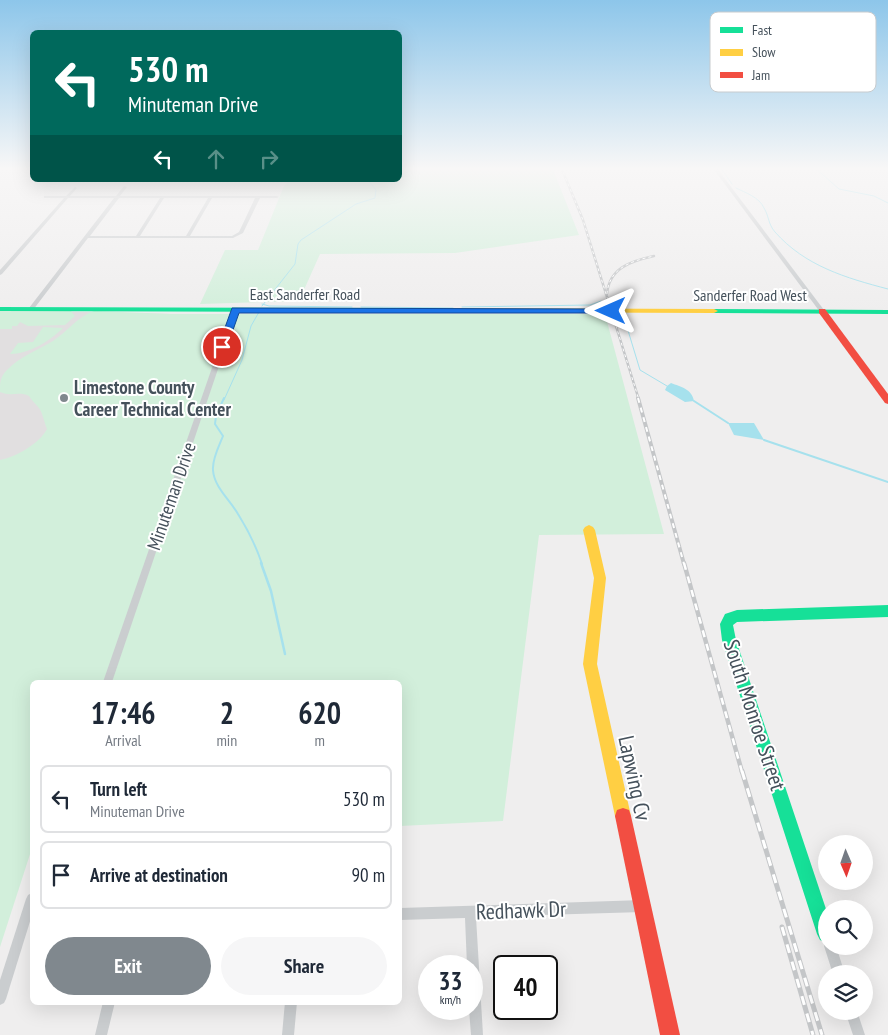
<!DOCTYPE html>
<html lang="en">
<head>
<meta charset="utf-8">
<style>
  body { margin:0; font-family:"PT Sans Narrow",sans-serif; background:#f6f6f7; color:#1f2937; height:100vh; display:flex; flex-direction:column; font-size:19px; white-space:nowrap }
  * { box-sizing:border-box; margin:0 }
  p { font-size:16px; color:#747a83 }
  .icon { flex:none; width:28px; height:28px; fill:none; stroke:currentColor; stroke-width:2; stroke-linecap:round; stroke-linejoin:round }
  .map { position:relative; flex:1; overflow:hidden }
  .drawer { position:absolute; left:30px; top:680px; width:372px; height:325px; display:flex; flex-direction:column; background:#fff; border-radius:8px; box-shadow:0 5px 20px #0002 }
  .drawer>* { flex:none }
  .top-card { position:absolute; left:30px; top:30px; width:372px; height:152px; border-radius:8px; box-shadow:0 5px 20px #0002; background:#00695c; color:#fff; overflow:hidden }
  .needle { width:32px; rotate:178deg }
  .fabs { position:absolute; left:818px; top:835px; display:grid; gap:10px }
  .fabs a { display:grid; place-items:center; width:55px; height:55px; border-radius:50%; background:#fff; box-shadow:0 5px 20px #0002; font-size:25px }
  .speed { position:absolute; left:418px; top:955px; display:flex; gap:10px; font-size:25px; font-weight:700; text-align:center }
  .speed>* { display:grid; place-content:center; width:65px; height:65px; border-radius:50%; background:#fff; box-shadow:0 5px 20px #0002; line-height:1 }
  .speed small { font-size:12px; font-weight:400 }
  .speed .limit { border:2px solid #111; border-radius:8px; background:#fff; color:#111 }
  .pin { position:absolute; display:grid; place-items:center; width:42px; height:42px; color:#fff; margin:-21px; border:2px solid #fff; border-radius:50%; box-shadow:0 1px 5px #0007 }
  .me { position:absolute; width:55px; margin:-28px; rotate:270deg; stroke-linejoin:round; filter:drop-shadow(0 0 4px #0008) }
  .turn { display:flex; align-items:center; gap:18px; height:105px; padding:0 15px; font-size:22px }
  .turn .icon { width:65px; height:65px; stroke-width:2.5 }
  .turn b { display:block; font-size:35px; line-height:42px }
  .lanes { display:flex; align-items:center; height:48px; padding:0 15px; background:#0003; justify-content:center; gap:25px; direction:ltr }
  .lanes .off { opacity:.35 }
  .eta { display:flex; justify-content:space-evenly; align-items:center; height:85px; text-align:center }
  .eta b { font-size:30px; font-weight:700; line-height:35px }
  .primary-button { display:flex; gap:10px; margin-top:auto; padding:10px 15px }
  .primary-button a { flex:1; height:58px; border-radius:30px; background:#80888e; color:#fff; font-size:20px; font-weight:700; line-height:58px; text-align:center }
  .primary-button a+a { background:#f6f6f7; color:#1f2937 }
  ul { padding:0; list-style:none }
  li { display:flex; align-items:center; gap:15px; height:68px; margin:0 10px 8px; padding:0 5px; border:2px solid #e0e1e3; border-radius:8px }
  li div { flex:1 }
  li b { display:block; font-size:19px }
  li em { font-style:normal }
  .map>svg:first-child { display:block }
  .education { fill:#e1dfe0 }
  .green { fill:#d2efdb }
  .water { fill:#a6e1ed }
  .lines { fill:none; stroke-linecap:round; stroke-linejoin:round }
  .stream-far2 { stroke:#a6e1ed; stroke-width:1 }
  .stream-far1 { stroke:#a6e1ed; stroke-width:2 }
  .stream { stroke:#a6e1ed; stroke-width:2.5 }
  .street { fill:#cacdcf; fill-rule:evenodd }
  .fast { fill:#16e098; fill-rule:evenodd }
  .slow { fill:#ffcf43; fill-rule:evenodd }
  .jam { fill:#f24e42; fill-rule:evenodd }
  .rail-far3-casing { stroke:#c4c6c8; stroke-width:2.5 }
  .rail-far2-casing { stroke:#c4c6c8; stroke-width:4 }
  .rail-far1-casing { stroke:#c4c6c8; stroke-width:4.5 }
  .rail-casing { stroke:#c4c6c8; stroke-width:5 }
  .rail-far3 { stroke:#fff; stroke-width:1; stroke-dasharray:3; stroke-linecap:butt }
  .rail-far2 { stroke:#fff; stroke-width:2; stroke-dasharray:5; stroke-linecap:butt }
  .rail-far1 { stroke:#fff; stroke-width:2.5; stroke-dasharray:7; stroke-linecap:butt }
  .rail { stroke:#fff; stroke-width:3; stroke-dasharray:9; stroke-linecap:butt }
  .route { fill:#1a73e8; stroke:#114b97 }
  .poi-dot { fill:#80888e; stroke:#fff; stroke-width:2 }
  .labels { text-anchor:middle; stroke-width:4; stroke-linejoin:round; paint-order:stroke }
  .far-street-label { font-size:16px; fill:#45515b; stroke:#fff }
  .poi-label { font-size:19px; font-weight:bold; fill:#45515b; stroke:#fff; text-anchor:start }
  .street-label { font-size:19px; fill:#45515b; stroke:#fff }
  .near-street-label { font-size:22px; fill:#45515b; stroke:#fff }
  .key { fill:#fff; stroke:#c7cbce; stroke-width:1 }
  .key-label { font-size:14px; fill:#45515b }
</style>
</head>
<body>
<div class="map">
<svg width="888" height="1035" viewBox="0 0 888 1035">
  <rect width="100%" height="100%" fill="#efeeee"/>
  <!-- education -->
  <polygon class="education" points="0,310 171,314 0,484"/>
  <!-- green -->
  <g class="green">
    <polygon points="400,167 552,167 579,235 455,253 320,254 299,301 200,304 225,250 258,250 284,186 289,180 400,180"/>
    <polygon points="0,310 71,311 75,316 65,325 28,326 20,322 17,326 12,326 12,329 0,329"/>
    <path d="M 94,311 L 171,314 L 605,314 L 664,534 L 539,535 L 503,821 L 400,826 L 400,682 L 32,682 L 32,848 L 0,947 L 0,460 C 16,457 39,444 47,429 C 44,422 43,414 39,408 C 35,403 32,401 29,396 C 19,391 11,397 0,392 C 0,382 0,377 7,370 C 19,357 38,350 53,341 C 68,331 77,317 94,311 Z"/>
    <path d="M 43,327 L 63,328 C 50,341 29,354 10,354 L 18,343 L 33,342 Z"/>
  </g>
  <!-- water -->
  <g class="water">
    <path d="M 671,383 C 681,387 692,389 694,401 L 685,402 L 665,390 L 667,386 Z"/>
    <polygon points="728,423 754,423 764,440 734,435"/>
  </g>
  <g class="lines">
    <!-- stream-far2 -->
    <g class="stream-far2">
      <polyline points="720,167 732,184"/>
      <polyline points="814,167 839,189 874,196 888,203"/>
      <path d="M 736,188 C 746,193 759,197 764,208 C 769,216 768,224 775,232 C 805,266 846,278 888,289"/>
      <polyline points="613,301 620,304 621,307"/>
      <polyline points="262,304 269,306 352,307"/>
      <polyline points="262,306 295,264 298,244 301,240 356,204 375,198 376,190 368,180"/>
      <polyline points="361,307 453,308"/>
      <polyline points="462,307 590,305 601,301"/>
      <polyline points="623,314 640,370 667,386"/>
      <polyline points="224,400 242,360 251,326 259,312"/>
    </g>
    <!-- stream-far1 -->
    <g class="stream-far1">
      <path d="M 224,398 L 216,416 L 215,424 L 223,436 C 219,446 212,459 213,470 C 214,487 230,500 238,514 C 248,530 256,546 262,564"/>
      <polyline points="694,401 728,423"/>
      <polyline points="764,440 888,482"/>
    </g>
    <!-- stream -->
    <polyline class="stream" points="261,563 271,591 285,654"/>
    <!-- street -->
    <g class="street">
      <polygon points="712,167 716,167 824,310 824,312 820,312"/>
      <path d="M 124,186 L 127,187 L 120,196 L 277,196 L 279,197 L 277,198 L 260,198 L 243,233 L 233,238 L 88,238 L 33,310 L 29,310 L 29,308 L 114,198 L 68,198 L 2,274 L 0,275 L 0,270 L 64,198 L 44,198 L 44,196 L 66,196 L 75,187 L 77,188 L 70,196 L 116,196 ZM 119,198 L 160,198 L 136,236 L 90,236 ZM 164,198 L 208,198 L 186,236 L 140,236 ZM 212,198 L 255,198 L 239,232 L 232,236 L 190,236 Z"/>
      <polygon points="235,308 238,310 112,682 103,682 232,310"/>
      <polygon points="32,893 32,915 6,999 4,1003 0,1005 0,980 26,899 28,895"/>
      <polygon points="643,900 647,902 649,906 647,910 643,912 476,917 483,1035 471,1035 469,1009 471,1009 471,966 467,966 465,918 400,920 400,908"/>
      <polygon points="826,942 826,946 836,946 845,974 833,974 824,946"/>
      <polygon points="103,1002 115,1002 107,1035 95,1035"/>
      <polygon points="285,1002 297,1002 294,1035 282,1035"/>
      <polygon points="845,1011 857,1011 865,1035 853,1035"/>
    </g>
    <!-- fast -->
    <g class="fast">
      <polygon points="0,307 398,308 402,310 398,312 0,311"/>
      <polygon points="711,309 888,310 888,314 714,313 711,313"/>
      <polygon points="888,605 888,617 737,622 733,625 736,640 826,909 826,943 820,940 817,934 722,640 720,624 725,614 737,610"/>
    </g>
    <!-- slow -->
    <g class="slow">
      <polygon points="395,308 714,309 718,311 714,313 398,312 395,312"/>
      <polygon points="589,525 593,527 595,530 606,578 597,664 631,816 629,822 623,824 617,822 615,816 583,664 594,578 583,530 585,527"/>
    </g>
    <!-- jam -->
    <g class="jam">
      <polygon points="819,309 825,309 888,394 888,404 885,403 819,313"/>
      <polygon points="623,808 629,810 631,816 680,1035 660,1035 615,816 617,810"/>
    </g>
    <defs>
      <g id="rail-far3">
        <polyline points="561,167 583,220 639,400"/>
        <path d="M 607,294 C 609,268 631,261 654,256"/>
      </g>
      <polyline id="rail-far2" points="638,398 684,564"/>
      <polyline id="rail-far1" points="684,563 742,772"/>
      <g id="rail">
        <polyline points="742,771 822,1035"/>
        <polyline points="782,927 813,1035"/>
      </g>
    </defs>
    <!-- rail-far3 casing -->
    <use href="#rail-far3" class="rail-far3-casing"/>
    <!-- rail-far2 casing -->
    <use href="#rail-far2" class="rail-far2-casing"/>
    <!-- rail-far1 casing -->
    <use href="#rail-far1" class="rail-far1-casing"/>
    <!-- rail casing -->
    <use href="#rail" class="rail-casing"/>
    <!-- rail-far3 -->
    <use href="#rail-far3" class="rail-far3"/>
    <!-- rail-far2 -->
    <use href="#rail-far2" class="rail-far2"/>
    <!-- rail-far1 -->
    <use href="#rail-far1" class="rail-far1"/>
    <!-- rail -->
    <use href="#rail" class="rail"/>
  </g>
  <!-- sky -->
  <linearGradient id="sky" x2="0" y2="1"><stop stop-color="#8dc6ea"/><stop offset="0.54" stop-color="#f8f7f7"/><stop offset="1" stop-color="#f8f7f7" stop-opacity="0"/></linearGradient>
  <rect width="888" height="312" fill="url(#sky)"/>
  <!-- route -->
  <polygon class="route" points="232,308 611,309 615,311 611,313 239,313 227,347 219,349 218,347"/>
  <!-- markers -->
  <circle class="poi-dot" cx="64" cy="398" r="5"/>
  <g class="labels">
    <!-- far-street labels -->
    <g class="far-street-label">
      <text x="305" y="300">East Sanderfer Road</text>
      <text x="750" y="301">Sanderfer Road West</text>
    </g>
    <!-- poi labels -->
    <g class="poi-label">
      <text x="74" y="394">Limestone County<tspan x="74" dy="22">Career Technical Center</tspan></text>
    </g>
    <!-- street labels -->
    <g class="street-label">
      <text transform="translate(171 496) rotate(-71)" y="7">Minuteman Drive</text>
    </g>
    <!-- near-street labels -->
    <g class="near-street-label">
      <text transform="translate(755 715) rotate(72)" y="8">South Monroe Street</text>
      <text transform="translate(635 778) rotate(78)" y="8">Lapwing Cv</text>
      <text transform="translate(521 910) rotate(-2)" y="8">Redhawk Dr</text>
    </g>
  </g>
  <!-- legend -->
  <rect x="710" y="12" width="166" height="80" rx="8" class="key"/>
  <rect x="720" y="27" width="23" height="6" fill="#16e098"/>
  <rect x="720" y="49" width="23" height="7" fill="#ffcf43"/>
  <rect x="720" y="72" width="23" height="6" fill="#f24e42"/>
  <g class="key-label">
    <text x="752" y="35">Fast</text>
    <text x="752" y="57">Slow</text>
    <text x="752" y="80">Jam</text>
  </g>
</svg>
<div class="fabs">
<a><svg class="needle" viewBox="-14 -14 28 28"><path d="M0-13l5 13h-10z" fill="#e53935"/><path d="M0 13l5-13h-10z" fill="#747a83"/></svg></a>
<a><svg class="icon" aria-label="search" viewBox="0 0 24 24"><circle cx="10" cy="10" r="6"/><path d="M15 15l6 6"/></svg></a>
<a><svg class="icon" aria-label="layers" viewBox="0 0 24 24"><path d="M12 4l9 5-9 5-9-5zM3 14l9 5 9-5"/></svg></a>
</div>
<div class="speed"><div>33<small>km/h</small></div><div class="limit">40</div></div>
<div class="pin" style="left:222px;top:347px;background:#d93025"><svg class="icon" aria-label="arrive" viewBox="0 0 24 24"><path d="M6 21V4h12l-3 4 3 4H6"/></svg></div>
<svg class="me" style="left:611px;top:311px" viewBox="-20 -20 40 40"><path d="M0-17L14 15 0 8-14 15z" fill="#1a73e8" stroke="#fff" stroke-width="4"/></svg>
<div class="top-card">
<div class="turn"><svg class="icon" aria-label="left" viewBox="0 0 24 24"><path d="M17 20v-9H6M10 6l-5 5 5 5"/></svg><div><b>530 m</b>Minuteman Drive</div></div>
<div class="lanes"><svg class="icon" aria-label="left" viewBox="0 0 24 24"><path d="M17 20v-9H6M10 6l-5 5 5 5"/></svg><svg class="icon off" aria-label="ahead" viewBox="0 0 24 24"><path d="M12 20V5M6 11l6-6 6 6"/></svg><svg class="icon off" aria-label="right" viewBox="0 0 24 24"><path d="M7 20v-9h11M14 6l5 5-5 5"/></svg></div>
</div>
<section class="drawer">
<div class="eta">
<div><b>17:46</b><p>Arrival</p></div>
<div><b>2</b><p>min</p></div>
<div><b>620</b><p>m</p></div>
</div>
<ul>
<li><svg class="icon" aria-label="left" viewBox="0 0 24 24"><path d="M17 20v-9H6M10 6l-5 5 5 5"/></svg><div><b>Turn left</b><p>Minuteman Drive</p></div><em>530 m</em></li>
<li><svg class="icon" aria-label="arrive" viewBox="0 0 24 24"><path d="M6 21V4h12l-3 4 3 4H6"/></svg><div><b>Arrive at destination</b></div><em>90 m</em></li>
</ul>
<div class="primary-button"><a>Exit</a><a>Share</a></div>
</section>
</div>
</body>
</html>
